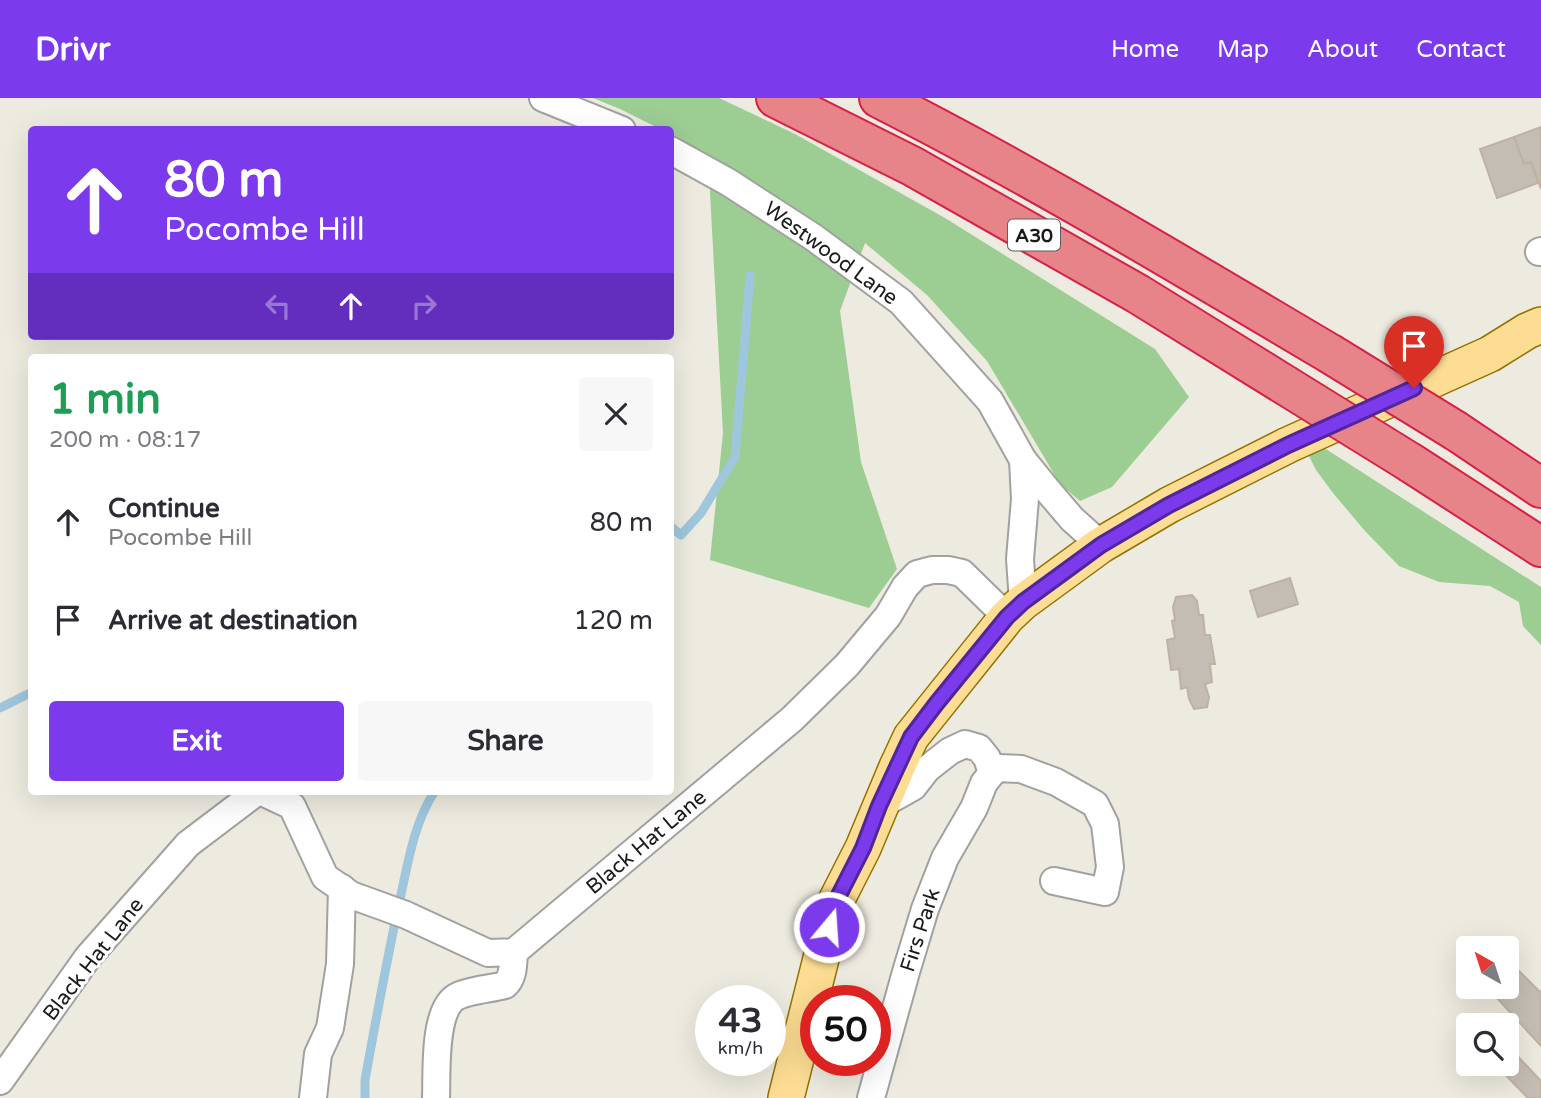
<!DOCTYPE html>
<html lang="en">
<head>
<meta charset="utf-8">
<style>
  body { margin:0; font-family:"Varela Round",sans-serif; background:#f7f7f7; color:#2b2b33; height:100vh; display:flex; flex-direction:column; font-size:26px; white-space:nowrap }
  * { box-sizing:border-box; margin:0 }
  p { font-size:23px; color:#7c7c81 }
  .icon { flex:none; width:38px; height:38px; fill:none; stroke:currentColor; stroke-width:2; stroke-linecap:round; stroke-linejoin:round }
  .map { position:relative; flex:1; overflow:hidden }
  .drawer { position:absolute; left:28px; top:256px; width:646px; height:441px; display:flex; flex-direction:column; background:#fff; border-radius:7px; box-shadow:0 7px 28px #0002 }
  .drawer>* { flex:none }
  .banner { position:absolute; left:28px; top:28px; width:646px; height:214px; border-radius:7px; box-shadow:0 7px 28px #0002; background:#7c3aed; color:#fff; overflow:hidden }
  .needle { width:46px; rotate:321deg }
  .buttons { position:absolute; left:1456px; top:838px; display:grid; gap:14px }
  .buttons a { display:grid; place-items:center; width:63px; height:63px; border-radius:7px; background:#fff; box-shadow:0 7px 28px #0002; font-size:35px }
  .speed { position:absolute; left:695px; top:887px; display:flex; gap:14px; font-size:35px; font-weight:700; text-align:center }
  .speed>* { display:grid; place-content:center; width:91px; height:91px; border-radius:50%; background:#fff; box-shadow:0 7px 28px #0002; line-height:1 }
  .speed small { font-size:18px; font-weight:400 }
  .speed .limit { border:10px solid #d22; background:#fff; color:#111 }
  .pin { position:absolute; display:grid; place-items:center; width:60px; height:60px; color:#fff; margin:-72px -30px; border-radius:50% 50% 50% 0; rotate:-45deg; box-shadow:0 0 7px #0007 }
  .pin .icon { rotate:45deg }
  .me { position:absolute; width:77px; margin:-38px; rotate:18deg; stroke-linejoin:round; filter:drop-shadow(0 0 5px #0008) }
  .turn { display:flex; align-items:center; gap:24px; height:147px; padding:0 21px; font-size:32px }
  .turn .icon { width:91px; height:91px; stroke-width:2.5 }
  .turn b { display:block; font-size:49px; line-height:60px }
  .lanes { display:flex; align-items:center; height:66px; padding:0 21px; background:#0003; justify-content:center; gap:35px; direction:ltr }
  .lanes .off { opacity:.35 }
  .round { display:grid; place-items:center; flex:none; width:74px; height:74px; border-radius:7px; background:#f7f7f7 }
  .head { display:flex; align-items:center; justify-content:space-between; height:119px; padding:0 21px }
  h1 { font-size:42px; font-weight:700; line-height:52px; color:#1e9e55 }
  .action { display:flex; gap:14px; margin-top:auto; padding:14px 21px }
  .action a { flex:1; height:80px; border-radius:7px; background:#7c3aed; color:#fff; font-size:28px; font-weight:700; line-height:80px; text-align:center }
  .action a+a { background:#f7f7f7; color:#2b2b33 }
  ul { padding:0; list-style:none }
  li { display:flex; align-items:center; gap:21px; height:98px; padding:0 21px }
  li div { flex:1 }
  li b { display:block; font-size:26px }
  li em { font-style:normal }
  header { display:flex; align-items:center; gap:42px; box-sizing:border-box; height:98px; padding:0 35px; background:#7c3aed; color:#fff }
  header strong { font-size:33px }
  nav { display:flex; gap:38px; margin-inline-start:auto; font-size:24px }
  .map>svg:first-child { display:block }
  .forest { fill:#9ccd93 }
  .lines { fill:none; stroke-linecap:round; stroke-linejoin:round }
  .stream { stroke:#9ec6dc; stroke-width:9 }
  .building { fill:#c4bdb3; stroke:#beb2a2; stroke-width:2 }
  .minor-casing { stroke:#a1a1a1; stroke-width:30 }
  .major-casing { stroke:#917300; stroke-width:38 }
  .highway-casing { stroke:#d72047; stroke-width:42 }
  .minor { stroke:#fff; stroke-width:26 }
  .major { stroke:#fddd93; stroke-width:35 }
  .highway { stroke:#e7848a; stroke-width:38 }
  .highway-bridge-casing { stroke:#d72047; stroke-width:42; stroke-linecap:butt }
  .highway-bridge { stroke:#e7848a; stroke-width:38 }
  .route-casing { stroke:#51269a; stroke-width:18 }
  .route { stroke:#7c3aed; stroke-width:12 }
  .labels { text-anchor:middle; stroke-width:6; stroke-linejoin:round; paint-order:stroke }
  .shield { fill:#fff; stroke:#5f5f5f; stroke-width:2 }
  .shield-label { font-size:19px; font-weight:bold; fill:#1a1a1a }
  .street-label { font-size:21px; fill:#1a1a1a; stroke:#fff }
</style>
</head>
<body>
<header>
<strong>Drivr</strong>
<nav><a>Home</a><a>Map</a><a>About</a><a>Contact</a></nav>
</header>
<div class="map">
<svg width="1541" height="1000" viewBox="0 0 1541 1000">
  <rect width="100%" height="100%" fill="#edeadf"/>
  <!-- forest -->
  <g class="forest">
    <polygon points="593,0 719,0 795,36 945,120 1155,251 1189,299 1112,389 1080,403 1060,386 987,263 927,197 865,145 840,213 861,364 897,471 869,510 710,462 723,335 708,57 670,37 670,32 660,31 620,11"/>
    <polygon points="1318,346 1541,489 1541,547 1523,528 1519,504 1490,488 1439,484 1399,468 1365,433 1333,395 1316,372 1308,356"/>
  </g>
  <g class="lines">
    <!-- stream -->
    <g class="stream">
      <polyline points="670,428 681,437 701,415 735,359 750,178"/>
      <polyline points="0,610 32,594"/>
      <path d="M 365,1000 L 365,982 C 376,921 387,861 400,801 C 408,765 414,724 435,693"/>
    </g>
  </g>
  <!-- building -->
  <g class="building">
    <polygon points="1541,29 1541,91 1531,64 1524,66 1514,39"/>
    <polygon points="1514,39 1524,66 1531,64 1538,85 1497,100 1480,51"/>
    <polygon points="1290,480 1298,506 1258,519 1250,493"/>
    <polygon points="1192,497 1197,503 1199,517 1203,517 1205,537 1210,537 1215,566 1210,566 1212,584 1205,586 1209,599 1207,609 1194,611 1189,601 1187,589 1181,591 1179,571 1171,572 1167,542 1175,540 1172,523 1175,522 1173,509 1176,499"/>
    <polygon points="1517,871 1540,894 1541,893 1541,948 1487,889 1507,889 1507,881"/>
    <polygon points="1507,947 1541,983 1541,1000 1528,1000 1495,966 1507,966"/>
  </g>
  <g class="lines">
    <defs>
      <g id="minor">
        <polyline points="543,0 622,32"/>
        <polyline points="670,52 728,84 813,139 901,204 990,303 1023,362 1049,394 1072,421 1101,447"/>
        <polyline points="1539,154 1541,153"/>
        <polyline points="1023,504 1020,461 1025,401 1023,362"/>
        <polyline points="992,675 998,670 1021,671 1056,684 1095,706 1105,726 1110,769 1105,794 1054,783"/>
        <polyline points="260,693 292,708 325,779 351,797 406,817 488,855 514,854 792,621 847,567 888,518 905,489 917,476 932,472 948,472 962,475 1007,519"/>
        <polyline points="0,983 88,859 188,746 258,693"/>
        <polyline points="313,1000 318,956 330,930 340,866 342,790"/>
        <path d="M 436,1000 C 437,976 433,913 456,899 C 468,892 491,891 505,887 C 514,879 513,866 514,854"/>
        <polyline points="871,1000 906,874 925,811 945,760 974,710 984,685 992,675 987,660 979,650 965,646 950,653 927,671 913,689 879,708"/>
      </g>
      <polyline id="major" points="786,1000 835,805 863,750 897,669 911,639 1007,519 1023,504 1101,447 1169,407 1288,347 1490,256 1527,233 1541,227"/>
      <g id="highway">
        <polyline points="776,0 912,68 1138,196 1285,287"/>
        <path d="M 879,0 C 1033,78 1180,167 1329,255"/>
        <polyline points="1456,333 1541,390"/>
        <polyline points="1411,365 1541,449"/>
      </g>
    </defs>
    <!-- minor casing -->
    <use href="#minor" class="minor-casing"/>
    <!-- major casing -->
    <use href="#major" class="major-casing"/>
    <!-- highway casing -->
    <use href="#highway" class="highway-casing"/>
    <!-- minor -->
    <use href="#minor" class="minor"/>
    <!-- major -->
    <use href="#major" class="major"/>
    <!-- highway -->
    <use href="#highway" class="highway"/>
    <defs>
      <g id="highway-bridge">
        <polyline points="1329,255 1456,333"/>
        <polyline points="1285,287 1411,365"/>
      </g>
    </defs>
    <!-- highway-bridge casing -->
    <use href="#highway-bridge" class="highway-bridge-casing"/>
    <!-- highway-bridge -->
    <use href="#highway-bridge" class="highway-bridge"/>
  </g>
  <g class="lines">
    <defs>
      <polyline id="route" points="829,829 835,805 863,750 879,708 911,639 936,606 1007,519 1023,504 1101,447 1169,407 1288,347 1414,290"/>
    </defs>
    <!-- route casing -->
    <use href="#route" class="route-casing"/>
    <!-- route -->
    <use href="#route" class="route"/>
  </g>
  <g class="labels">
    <!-- shield labels -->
    <rect class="shield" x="1008" y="121.5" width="52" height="31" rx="5"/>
    <g class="shield-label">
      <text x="1034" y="144">A30</text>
    </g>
    <!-- street labels -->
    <g class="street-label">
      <text transform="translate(831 155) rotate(36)" y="7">Westwood Lane</text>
      <text transform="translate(646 744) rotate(-40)" y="7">Black Hat Lane</text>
      <text transform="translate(920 832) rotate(-72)" y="7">Firs Park</text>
      <text transform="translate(93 861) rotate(-52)" y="7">Black Hat Lane</text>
    </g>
  </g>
</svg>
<div class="buttons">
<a><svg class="needle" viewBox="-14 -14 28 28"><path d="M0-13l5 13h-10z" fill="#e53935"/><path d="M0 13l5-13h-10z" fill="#7c7c81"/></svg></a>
<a><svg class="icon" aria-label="search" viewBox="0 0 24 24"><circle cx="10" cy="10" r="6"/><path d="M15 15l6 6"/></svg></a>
</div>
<div class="speed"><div>43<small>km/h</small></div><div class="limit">50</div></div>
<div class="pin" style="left:1414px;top:290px;background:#d93025"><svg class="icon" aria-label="arrive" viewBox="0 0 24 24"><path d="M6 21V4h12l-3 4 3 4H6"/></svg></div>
<svg class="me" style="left:829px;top:829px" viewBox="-20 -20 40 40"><circle r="17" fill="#7c3aed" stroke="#fff" stroke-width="3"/><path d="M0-11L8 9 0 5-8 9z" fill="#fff"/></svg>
<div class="banner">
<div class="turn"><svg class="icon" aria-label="ahead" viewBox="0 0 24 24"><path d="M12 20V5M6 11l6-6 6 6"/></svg><div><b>80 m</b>Pocombe Hill</div></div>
<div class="lanes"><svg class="icon off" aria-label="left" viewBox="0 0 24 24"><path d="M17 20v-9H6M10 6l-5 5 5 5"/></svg><svg class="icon" aria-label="ahead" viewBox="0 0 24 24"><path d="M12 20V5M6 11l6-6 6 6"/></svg><svg class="icon off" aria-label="right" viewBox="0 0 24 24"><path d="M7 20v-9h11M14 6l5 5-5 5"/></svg></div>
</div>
<section class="drawer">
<div class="head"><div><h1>1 min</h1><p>200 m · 08:17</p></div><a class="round"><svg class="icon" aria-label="close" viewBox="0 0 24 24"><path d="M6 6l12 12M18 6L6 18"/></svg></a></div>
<ul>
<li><svg class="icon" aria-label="ahead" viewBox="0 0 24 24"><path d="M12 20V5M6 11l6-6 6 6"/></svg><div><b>Continue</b><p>Pocombe Hill</p></div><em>80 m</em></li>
<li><svg class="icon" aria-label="arrive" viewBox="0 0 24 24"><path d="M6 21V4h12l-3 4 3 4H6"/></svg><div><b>Arrive at destination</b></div><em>120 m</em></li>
</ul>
<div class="action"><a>Exit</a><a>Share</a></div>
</section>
</div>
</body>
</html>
